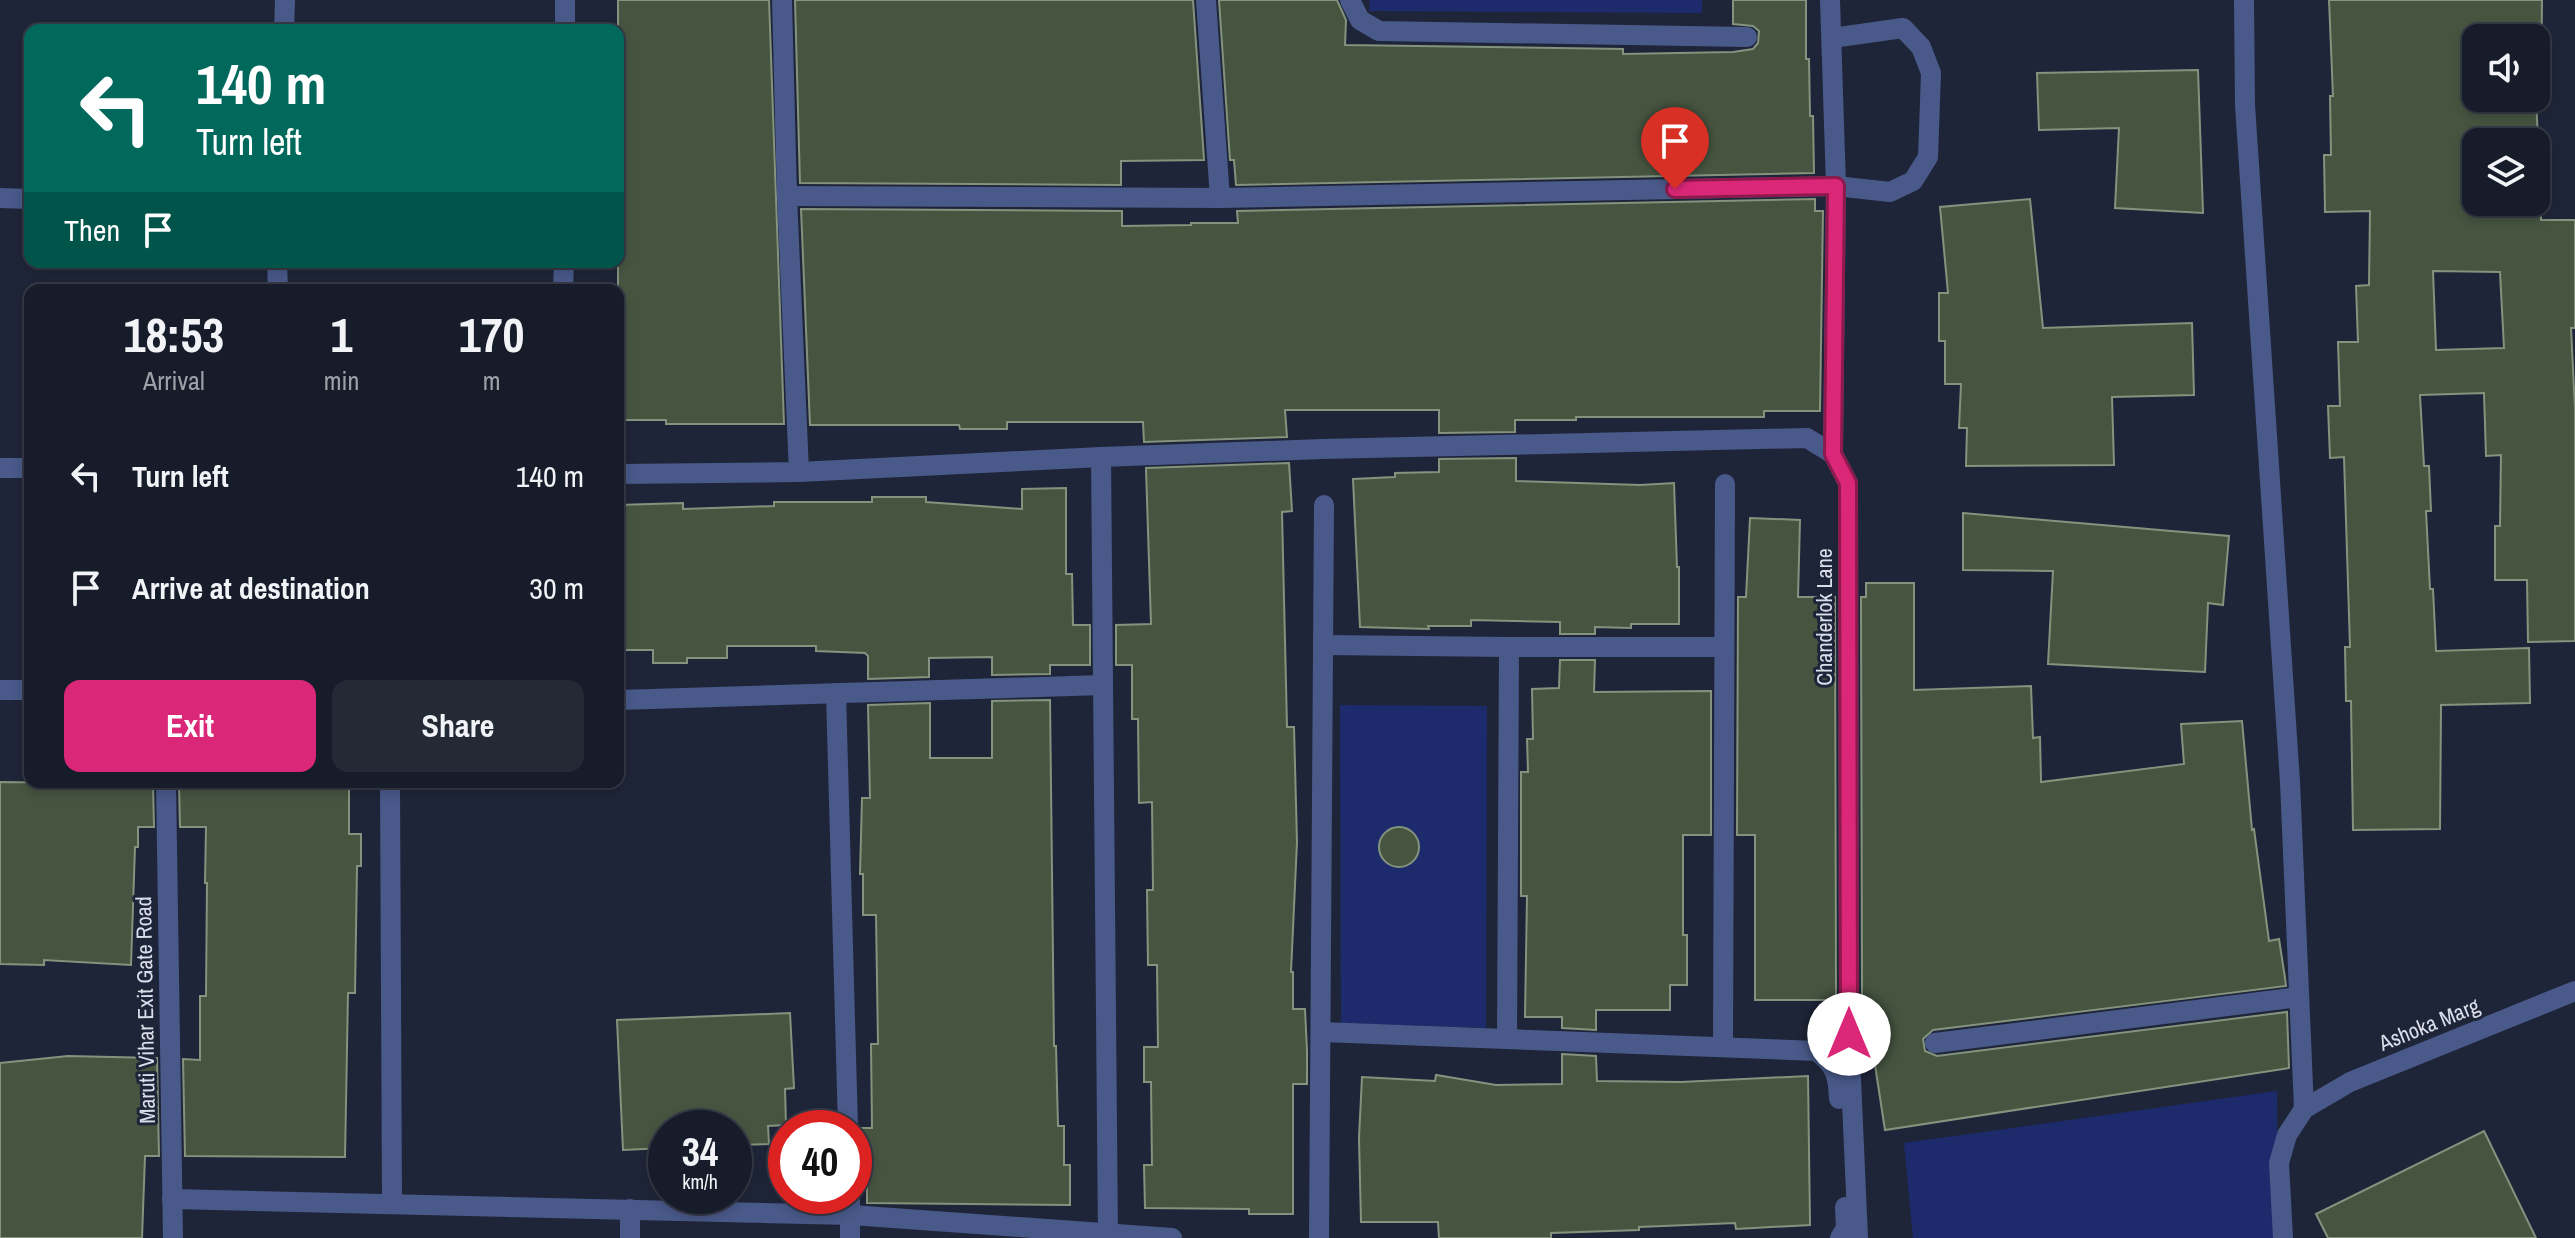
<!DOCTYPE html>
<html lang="en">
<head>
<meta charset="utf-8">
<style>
  body { margin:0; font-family:"Archivo Narrow",sans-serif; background:#242936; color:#f1f3f6; height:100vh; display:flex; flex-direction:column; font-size:30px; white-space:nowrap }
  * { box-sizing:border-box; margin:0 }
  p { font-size:26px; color:#9ea1a8 }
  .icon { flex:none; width:44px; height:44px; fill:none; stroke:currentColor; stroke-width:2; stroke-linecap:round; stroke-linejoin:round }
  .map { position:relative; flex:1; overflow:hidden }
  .sheet { position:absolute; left:24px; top:284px; width:600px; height:504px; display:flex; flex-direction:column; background:#171c2a; border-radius:16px; box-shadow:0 4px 12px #0003,0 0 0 2px #363a47 }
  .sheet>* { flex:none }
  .hud { position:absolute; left:24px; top:24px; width:600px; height:244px; border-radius:16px; box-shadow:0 4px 12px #0003,0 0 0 2px #363a47; background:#00695c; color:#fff; overflow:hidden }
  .tools { position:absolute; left:2462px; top:24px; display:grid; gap:16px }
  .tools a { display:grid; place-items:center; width:88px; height:88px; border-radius:16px; background:#171c2a; box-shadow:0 4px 12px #0003,0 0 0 2px #363a47; font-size:40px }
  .speed { position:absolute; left:648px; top:1110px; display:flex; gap:16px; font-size:40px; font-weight:700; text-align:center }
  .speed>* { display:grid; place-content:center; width:104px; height:104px; border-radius:50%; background:#171c2a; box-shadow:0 4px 12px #0003,0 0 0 2px #363a47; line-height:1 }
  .speed small { font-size:20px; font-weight:400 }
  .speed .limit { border:12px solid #d22; background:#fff; color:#111 }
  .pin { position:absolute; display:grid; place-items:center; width:68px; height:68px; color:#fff; margin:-82px -34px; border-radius:50% 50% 50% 0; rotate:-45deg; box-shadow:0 0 8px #0007 }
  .pin .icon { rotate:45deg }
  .me { position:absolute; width:88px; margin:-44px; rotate:0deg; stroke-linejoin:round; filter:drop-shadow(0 0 6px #0008) }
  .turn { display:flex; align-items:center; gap:28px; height:168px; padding:0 40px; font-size:36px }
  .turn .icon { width:104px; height:104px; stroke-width:2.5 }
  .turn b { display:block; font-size:56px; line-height:68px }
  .then { display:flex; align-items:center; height:76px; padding:0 40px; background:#0003; gap:16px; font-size:30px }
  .eta { display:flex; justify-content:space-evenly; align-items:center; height:136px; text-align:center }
  .eta b { font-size:48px; font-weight:700; line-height:56px }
  .cta { display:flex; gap:16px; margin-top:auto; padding:16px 40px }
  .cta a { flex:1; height:92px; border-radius:16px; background:#db2777; color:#fff; font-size:32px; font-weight:700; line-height:92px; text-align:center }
  .cta a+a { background:#242936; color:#f1f3f6 }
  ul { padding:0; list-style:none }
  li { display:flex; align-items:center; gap:24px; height:112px; padding:0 40px }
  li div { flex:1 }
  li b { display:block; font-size:30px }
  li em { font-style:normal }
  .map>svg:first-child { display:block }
  .green { fill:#1d2b6d }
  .building { fill:#465440; stroke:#84937e; stroke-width:2; fill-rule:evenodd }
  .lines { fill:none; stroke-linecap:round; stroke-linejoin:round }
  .minor { stroke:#495989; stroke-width:20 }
  .route-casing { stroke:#8e194d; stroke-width:20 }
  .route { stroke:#db2777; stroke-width:14 }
  .labels { text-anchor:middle; stroke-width:6; stroke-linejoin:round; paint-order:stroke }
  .street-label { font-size:22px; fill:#d9deea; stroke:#1f2538 }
</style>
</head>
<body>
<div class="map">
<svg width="2575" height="1238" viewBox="0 0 2575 1238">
  <rect width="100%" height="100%" fill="#1f2538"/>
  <!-- green -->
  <g class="green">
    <polygon points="1370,0 1702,0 1702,13 1369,11"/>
    <polygon points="1340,705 1487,706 1486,1028 1341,1023"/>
    <polygon points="2277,1091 2278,1238 1913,1238 1904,1143"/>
  </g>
  <!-- building -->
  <g class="building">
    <polygon points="618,0 769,0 784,424 666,424 666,420 618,420"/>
    <polygon points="795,0 1193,0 1204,160 1121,161 1121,185 800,183"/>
    <polygon points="1219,0 1337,0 1346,20 1345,45 1623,49 1623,54 1733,52 1753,49 1758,43 1759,31 1753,26 1733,24 1733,0 1806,0 1806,59 1809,59 1810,116 1813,116 1814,173 1236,185 1234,160 1230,160"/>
    <path d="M 2329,0 L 2542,0 L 2541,86 L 2536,86 L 2536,38 L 2476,38 L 2476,98 L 2536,98 L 2539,160 L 2541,160 L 2541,220 L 2575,220 L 2575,328 L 2571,328 L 2575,409 L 2575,641 L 2528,642 L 2527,580 L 2495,580 L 2495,526 L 2500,526 L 2501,455 L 2486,456 L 2484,393 L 2420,395 L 2424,466 L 2429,466 L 2431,511 L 2426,511 L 2430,589 L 2433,589 L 2436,651 L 2529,648 L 2530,703 L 2441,705 L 2440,829 L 2353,830 L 2351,701 L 2346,701 L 2345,647 L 2350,647 L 2344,457 L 2330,458 L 2328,406 L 2340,406 L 2338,342 L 2358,342 L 2356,286 L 2369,285 L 2370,211 L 2325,212 L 2324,155 L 2331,155 L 2330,96 L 2333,96 ZM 2476,142 L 2536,142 L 2536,202 L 2476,202 ZM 2433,271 L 2500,272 L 2504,348 L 2436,350 Z"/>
    <polygon points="2198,70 2203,213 2115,208 2119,128 2039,130 2037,73"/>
    <polygon points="1815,199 1815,211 1823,211 1820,411 1764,411 1764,417 1576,417 1576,420 1515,420 1515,432 1439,433 1439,410 1285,410 1287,437 1144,442 1143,422 1007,422 1007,429 960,429 959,425 810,425 801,209 1122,211 1122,226 1191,225 1191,223 1238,223 1237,211"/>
    <polygon points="2030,199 2043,328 2192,323 2194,395 2112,397 2114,465 1966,466 1967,428 1959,428 1961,384 1945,384 1945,341 1939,341 1939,293 1948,293 1940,207"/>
    <polygon points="1516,458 1516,481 1640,485 1674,483 1677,567 1679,567 1679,624 1631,624 1631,628 1595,627 1595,634 1560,634 1560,622 1471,620 1471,626 1428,626 1429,629 1360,627 1353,479 1395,477 1395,473 1439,472 1439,459"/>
    <polygon points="1289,463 1292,511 1282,512 1284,599 1287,727 1294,727 1297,842 1291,972 1293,972 1293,1009 1305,1009 1307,1051 1307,1084 1293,1084 1293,1214 1249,1214 1249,1209 1145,1208 1144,1165 1152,1165 1151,1082 1144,1082 1144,1047 1158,1047 1157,965 1148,965 1147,890 1153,890 1152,802 1139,803 1138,719 1132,719 1132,665 1116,665 1116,625 1151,624 1146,468"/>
    <polygon points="1066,488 1066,574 1072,574 1073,625 1090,625 1090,665 1050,665 1050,674 992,675 992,657 929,658 929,677 868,679 868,656 865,653 816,651 816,646 727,646 727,658 687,658 687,663 653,663 653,650 618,650 618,505 683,503 683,509 774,506 774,502 872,502 872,497 926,497 926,502 1022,509 1022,489"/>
    <polygon points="1963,513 2229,536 2223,605 2208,603 2205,672 2048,664 2053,571 1963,570"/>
    <polygon points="1750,518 1800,520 1798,597 1835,597 1836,1000 1755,1000 1755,835 1737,835 1738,597 1746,597"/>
    <polygon points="1866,583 1914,583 1914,690 2031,686 2033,738 2040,737 2041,782 2184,764 2181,724 2242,721 2252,830 2254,829 2269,941 2279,939 2285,978 2286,986 1933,1030 1923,1039 1925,1051 1937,1056 2287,1012 2289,1068 1885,1130 1865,1000 1862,1000 1861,597 1866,597"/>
    <polygon points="1560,660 1595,660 1594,692 1711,691 1711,835 1683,835 1683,935 1687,935 1687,985 1670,985 1670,1010 1596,1010 1596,1030 1562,1028 1562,1017 1525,1017 1527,896 1521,896 1521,772 1528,772 1527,739 1533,739 1532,689 1559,688"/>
    <polygon points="1050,700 1054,1046 1056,1046 1058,1126 1064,1126 1064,1165 1070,1165 1070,1205 867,1203 867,1160 861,1160 861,1128 872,1128 871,1044 878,1044 876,915 863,915 863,874 860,874 862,798 870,798 868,705 930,703 930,758 992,758 992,701"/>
    <polygon points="0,782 153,784 154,827 138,827 138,847 135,847 131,965 44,960 44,965 0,964"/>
    <polygon points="280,782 349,782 349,834 361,834 361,866 357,866 355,993 348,993 345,1157 185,1156 183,1059 200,1060 200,996 206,996 207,883 205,883 206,827 180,827 179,784 280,785"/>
    <circle cx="1399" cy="847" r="20"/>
    <polygon points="790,1013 794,1088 785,1089 786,1125 768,1126 769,1144 734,1145 734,1128 666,1128 666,1148 623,1150 617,1020"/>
    <polygon points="1562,1054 1596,1056 1597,1081 1681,1082 1808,1076 1810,1225 1736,1229 1735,1223 1639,1227 1639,1230 1551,1233 1551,1238 1439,1238 1438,1222 1361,1222 1359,1138 1362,1077 1435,1081 1436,1075 1496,1085 1562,1084"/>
    <polygon points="68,1056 157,1058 159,1156 145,1156 142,1238 0,1238 0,1063"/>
    <polygon points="2484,1131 2536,1238 2328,1238 2316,1214"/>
  </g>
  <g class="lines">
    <!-- minor -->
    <g class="minor">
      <polyline points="782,0 787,196 799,472"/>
      <polyline points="1206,0 1220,198"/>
      <polyline points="1350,0 1360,20 1379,31 1747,37"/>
      <polyline points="1830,0 1836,186 1833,454 1848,483 1849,1034 1858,1238"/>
      <polyline points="2244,0 2245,105 2290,782 2304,1109"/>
      <polyline points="284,30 285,0"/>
      <polyline points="565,30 565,0"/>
      <polyline points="787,196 1220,198 1836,186 1890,192 1913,181 1928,157 1931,73 1921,47 1903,28 1832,38"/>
      <polyline points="0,198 30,199"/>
      <polyline points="277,262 278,290"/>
      <polyline points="563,290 564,262"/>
      <polyline points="1101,457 1108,1238"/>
      <polyline points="0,468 30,468"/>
      <polyline points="618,474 799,472 1101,457 1322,449 1807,438 1833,454"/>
      <polyline points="1323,645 1509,647 1507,1039"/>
      <polyline points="1509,647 1724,647"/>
      <polyline points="0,690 30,690"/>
      <polyline points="836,693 848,1128"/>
      <polyline points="618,700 1103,685"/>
      <polyline points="166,782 173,1238"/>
      <polyline points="390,782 392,1203"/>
      <path d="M 1322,1032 L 1816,1051 C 1836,1065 1838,1076 1839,1099"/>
      <polyline points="1935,1043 2299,997"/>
      <polyline points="1723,1047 1725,484"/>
      <polyline points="850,1196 850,1238"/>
      <polyline points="172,1199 851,1215 1172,1238"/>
      <polyline points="630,1238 630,1209"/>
      <polyline points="1319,1238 1324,505"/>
      <polyline points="1840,1238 1846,1228 1845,1207"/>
      <polyline points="2283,1238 2279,1163 2287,1135 2304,1109 2350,1082 2575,991"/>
    </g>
  </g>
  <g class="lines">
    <defs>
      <polyline id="route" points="1675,189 1836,186 1833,454 1848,483 1849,1034"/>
    </defs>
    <!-- route casing -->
    <use href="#route" class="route-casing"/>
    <!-- route -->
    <use href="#route" class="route"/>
  </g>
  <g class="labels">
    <!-- street labels -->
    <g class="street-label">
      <text transform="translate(1824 617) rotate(-90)" y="8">Chanderlok Lane</text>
      <text transform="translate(145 1010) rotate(-91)" y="8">Maruti Vihar Exit Gate Road</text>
      <text transform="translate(2429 1024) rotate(-22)" y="8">Ashoka Marg</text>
    </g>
  </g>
</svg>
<div class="tools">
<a><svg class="icon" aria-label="sound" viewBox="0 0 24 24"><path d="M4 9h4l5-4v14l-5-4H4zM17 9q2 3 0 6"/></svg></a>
<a><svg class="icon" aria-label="layers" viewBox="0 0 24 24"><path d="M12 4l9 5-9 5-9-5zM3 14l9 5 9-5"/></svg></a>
</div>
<div class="speed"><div>34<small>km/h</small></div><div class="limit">40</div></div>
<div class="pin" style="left:1675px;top:189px;background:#d93025"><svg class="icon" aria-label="arrive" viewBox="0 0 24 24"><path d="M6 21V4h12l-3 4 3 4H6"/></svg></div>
<svg class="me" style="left:1849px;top:1034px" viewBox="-20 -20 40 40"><circle r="19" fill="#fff"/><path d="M0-13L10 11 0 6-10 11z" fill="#db2777"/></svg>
<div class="hud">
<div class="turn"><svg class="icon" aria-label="left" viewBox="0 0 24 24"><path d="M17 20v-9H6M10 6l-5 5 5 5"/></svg><div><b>140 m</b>Turn left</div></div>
<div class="then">Then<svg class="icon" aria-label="arrive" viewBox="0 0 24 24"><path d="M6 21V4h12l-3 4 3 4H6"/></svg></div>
</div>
<section class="sheet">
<div class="eta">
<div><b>18:53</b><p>Arrival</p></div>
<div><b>1</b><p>min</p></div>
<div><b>170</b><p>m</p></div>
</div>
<ul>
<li><svg class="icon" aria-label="left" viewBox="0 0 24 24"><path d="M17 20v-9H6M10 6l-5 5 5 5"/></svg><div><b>Turn left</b></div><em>140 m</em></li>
<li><svg class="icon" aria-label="arrive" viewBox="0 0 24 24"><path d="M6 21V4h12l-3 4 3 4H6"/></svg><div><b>Arrive at destination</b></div><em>30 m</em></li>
</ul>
<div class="cta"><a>Exit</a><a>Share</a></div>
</section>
</div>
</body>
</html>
